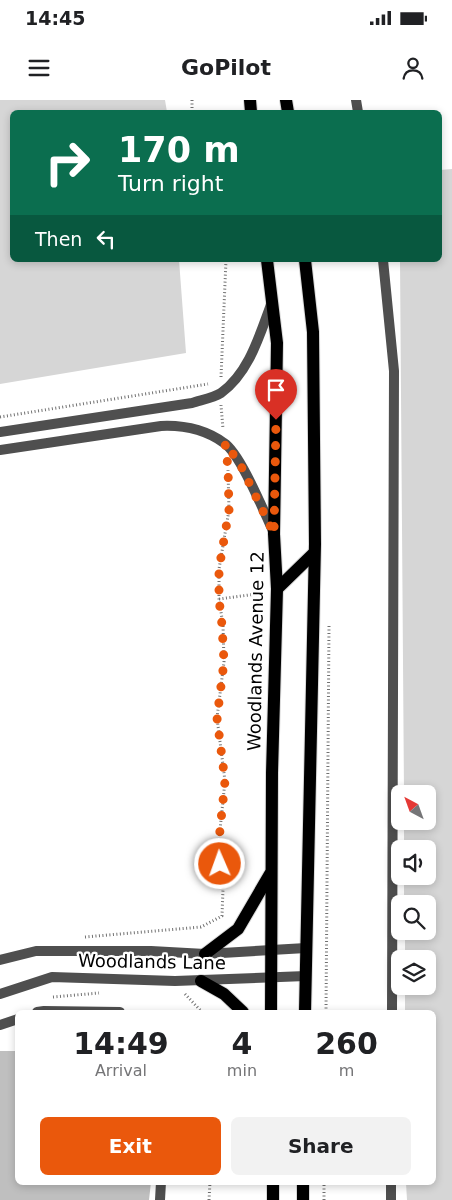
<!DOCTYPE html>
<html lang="en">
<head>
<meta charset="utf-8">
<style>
  body { margin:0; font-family:"DejaVu Sans",sans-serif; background:#f2f2f2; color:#202124; height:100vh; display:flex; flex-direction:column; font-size:19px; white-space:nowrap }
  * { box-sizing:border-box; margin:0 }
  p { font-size:16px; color:#757577 }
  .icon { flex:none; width:28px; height:28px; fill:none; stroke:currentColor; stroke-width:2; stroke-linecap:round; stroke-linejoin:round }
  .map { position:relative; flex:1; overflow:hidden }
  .panel { position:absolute; left:15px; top:910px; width:421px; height:175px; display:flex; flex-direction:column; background:#fff; border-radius:8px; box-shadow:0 2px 8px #0003 }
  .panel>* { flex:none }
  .hud { position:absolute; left:10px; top:10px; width:432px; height:152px; border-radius:8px; box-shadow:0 2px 8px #0003; background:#0b6e4f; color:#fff; overflow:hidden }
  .needle { width:32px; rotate:319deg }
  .tools { position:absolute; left:391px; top:685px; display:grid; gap:10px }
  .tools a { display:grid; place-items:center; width:45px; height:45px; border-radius:8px; background:#fff; box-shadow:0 2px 8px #0003; font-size:25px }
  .pin { position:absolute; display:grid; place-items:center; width:42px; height:42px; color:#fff; margin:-51px -21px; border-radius:50% 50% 50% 0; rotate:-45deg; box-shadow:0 0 5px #0007 }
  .pin .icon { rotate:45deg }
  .me { position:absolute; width:55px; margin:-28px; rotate:358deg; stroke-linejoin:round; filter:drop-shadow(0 0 4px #0008) }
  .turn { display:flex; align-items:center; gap:18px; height:105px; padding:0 25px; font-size:22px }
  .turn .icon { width:65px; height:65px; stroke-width:2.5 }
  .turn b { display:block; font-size:35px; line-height:42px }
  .then { display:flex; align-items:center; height:48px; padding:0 25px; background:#0003; gap:10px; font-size:19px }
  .eta { display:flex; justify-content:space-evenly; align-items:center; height:85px; text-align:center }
  .eta b { font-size:30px; font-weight:800; line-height:35px }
  .action { display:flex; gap:10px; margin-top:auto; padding:10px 25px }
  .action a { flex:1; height:58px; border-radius:8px; background:#ea580c; color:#fff; font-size:20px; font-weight:800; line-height:58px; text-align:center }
  .action a+a { background:#f2f2f2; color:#202124 }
  .status { display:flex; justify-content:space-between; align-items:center; height:35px; padding:0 25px; background:#fff; direction:ltr }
  .status svg { height:14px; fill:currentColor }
  header { display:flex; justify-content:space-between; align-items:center; height:65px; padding:0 25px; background:#fff; font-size:22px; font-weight:800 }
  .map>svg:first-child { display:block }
  .green { fill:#d6d6d6 }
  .building { fill:#bfbfbf }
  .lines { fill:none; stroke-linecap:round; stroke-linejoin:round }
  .primary-casing { stroke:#dbdbdb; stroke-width:14 }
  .path { stroke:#717171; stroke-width:3; stroke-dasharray:1 2.5; stroke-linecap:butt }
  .lane { stroke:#4f4f4f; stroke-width:10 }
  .street { stroke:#4f4f4f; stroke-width:10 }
  .primary { stroke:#000; stroke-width:12 }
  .route { stroke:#ea580c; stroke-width:9; stroke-dasharray:0 16.2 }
  .labels { text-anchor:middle; stroke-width:4.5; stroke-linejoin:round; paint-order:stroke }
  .street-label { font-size:18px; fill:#000; stroke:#fff }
</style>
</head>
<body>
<div class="status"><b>14:45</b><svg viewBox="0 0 49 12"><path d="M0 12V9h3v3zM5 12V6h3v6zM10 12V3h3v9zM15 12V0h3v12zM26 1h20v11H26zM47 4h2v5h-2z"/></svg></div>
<header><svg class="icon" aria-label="menu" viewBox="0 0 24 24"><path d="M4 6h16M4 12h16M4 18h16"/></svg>GoPilot<svg class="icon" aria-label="person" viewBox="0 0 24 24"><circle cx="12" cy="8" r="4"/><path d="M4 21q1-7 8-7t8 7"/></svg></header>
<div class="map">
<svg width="452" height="1100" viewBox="0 0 452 1100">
  <rect width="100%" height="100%" fill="#fff"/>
  <!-- green -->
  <g class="green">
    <polygon points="0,0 165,0 167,12 12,12 12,160 179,160 186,253 0,284"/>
    <polygon points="452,69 452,1100 407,1100 406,1083 434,1082 434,912 405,912 405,886 428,886 428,859 405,859 405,831 428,831 428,804 404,804 404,776 428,776 428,749 404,749 404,721 428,721 428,694 404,694 400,160 440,160 440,70"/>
  </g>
  <!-- building -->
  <polygon class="building" points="0,951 18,951 18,1082 151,1082 149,1100 0,1100"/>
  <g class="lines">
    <defs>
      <g id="primary">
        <polyline points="250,0 251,12"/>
        <polyline points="286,0 288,12"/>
        <polyline points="267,160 277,243 274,434 277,489 272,673 271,912"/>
        <polyline points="305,160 313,232 315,444 305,912"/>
        <polyline points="277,489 314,453"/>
        <polyline points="205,854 238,829 270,774"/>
        <polyline points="201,881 224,894 243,912"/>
        <polyline points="273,1082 273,1100"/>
        <polyline points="303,1082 303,1100"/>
      </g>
    </defs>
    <!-- primary casing -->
    <use href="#primary" class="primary-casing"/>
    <!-- path -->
    <g class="path">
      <polyline points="192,0 192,12"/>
      <polyline points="221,277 226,160"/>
      <polyline points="221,305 223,329"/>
      <polyline points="0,317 208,284"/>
      <polyline points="219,499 264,493"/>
      <polyline points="85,837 201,827 222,816 223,789 219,740 225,681 217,618 224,562 223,525 219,499 219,469 229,410 228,370"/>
      <polyline points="185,894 202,912"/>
      <polyline points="53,897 99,893"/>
      <polyline points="326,912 329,526"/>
      <polyline points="209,1100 210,1082"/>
      <polyline points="324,1100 324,1082"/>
    </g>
    <!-- lane -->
    <g class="lane">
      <polyline points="356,0 358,12"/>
      <polyline points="383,160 394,271 392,912"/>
      <path d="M 0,332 L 192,303 C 201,300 213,298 221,293 C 250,272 260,233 272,202"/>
      <path d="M 0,350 L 161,326 C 183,325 206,330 224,343 C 240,353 264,412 273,431"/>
      <polyline points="37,912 44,911 120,912"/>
      <polyline points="0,925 18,919"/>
      <polyline points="160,1100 161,1082"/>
      <polyline points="391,1100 391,1082"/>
    </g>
    <!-- street -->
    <g class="street">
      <polyline points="0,860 36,851 151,851 205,854 306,848"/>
      <polyline points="0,894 52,877 175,881 306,876"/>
    </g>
    <!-- primary -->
    <use href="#primary" class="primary"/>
  </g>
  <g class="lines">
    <!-- route -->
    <polyline class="route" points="220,764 219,740 225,681 217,618 224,562 222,525 219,499 219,469 229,410 228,367 225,343 240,364 274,434 276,320"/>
  </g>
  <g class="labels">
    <!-- street labels -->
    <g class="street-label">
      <text transform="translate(256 551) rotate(-89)" y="6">Woodlands Avenue 12</text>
      <text transform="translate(152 862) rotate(1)" y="6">Woodlands Lane</text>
    </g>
  </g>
</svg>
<div class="tools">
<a><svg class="needle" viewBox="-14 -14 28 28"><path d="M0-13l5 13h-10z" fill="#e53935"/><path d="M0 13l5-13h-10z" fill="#757577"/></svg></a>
<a><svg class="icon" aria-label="sound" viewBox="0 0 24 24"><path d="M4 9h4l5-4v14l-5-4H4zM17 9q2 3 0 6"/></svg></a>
<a><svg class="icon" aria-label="search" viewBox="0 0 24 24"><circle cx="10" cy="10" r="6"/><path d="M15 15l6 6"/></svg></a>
<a><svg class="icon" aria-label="layers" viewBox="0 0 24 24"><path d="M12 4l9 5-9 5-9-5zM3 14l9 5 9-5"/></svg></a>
</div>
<div class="pin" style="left:276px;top:320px;background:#d93025"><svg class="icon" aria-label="arrive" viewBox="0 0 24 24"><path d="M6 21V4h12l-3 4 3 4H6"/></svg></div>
<svg class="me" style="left:220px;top:764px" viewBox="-20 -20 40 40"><circle r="17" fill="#ea580c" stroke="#fff" stroke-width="3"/><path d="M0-11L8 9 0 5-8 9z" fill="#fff"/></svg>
<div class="hud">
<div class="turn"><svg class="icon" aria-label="right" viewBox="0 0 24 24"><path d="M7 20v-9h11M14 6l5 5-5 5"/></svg><div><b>170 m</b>Turn right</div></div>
<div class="then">Then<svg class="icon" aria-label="left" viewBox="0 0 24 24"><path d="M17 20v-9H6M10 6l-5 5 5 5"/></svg></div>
</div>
<section class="panel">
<div class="eta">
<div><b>14:49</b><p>Arrival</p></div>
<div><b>4</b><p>min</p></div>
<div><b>260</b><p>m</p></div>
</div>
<div class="action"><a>Exit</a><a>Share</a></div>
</section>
</div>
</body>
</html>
